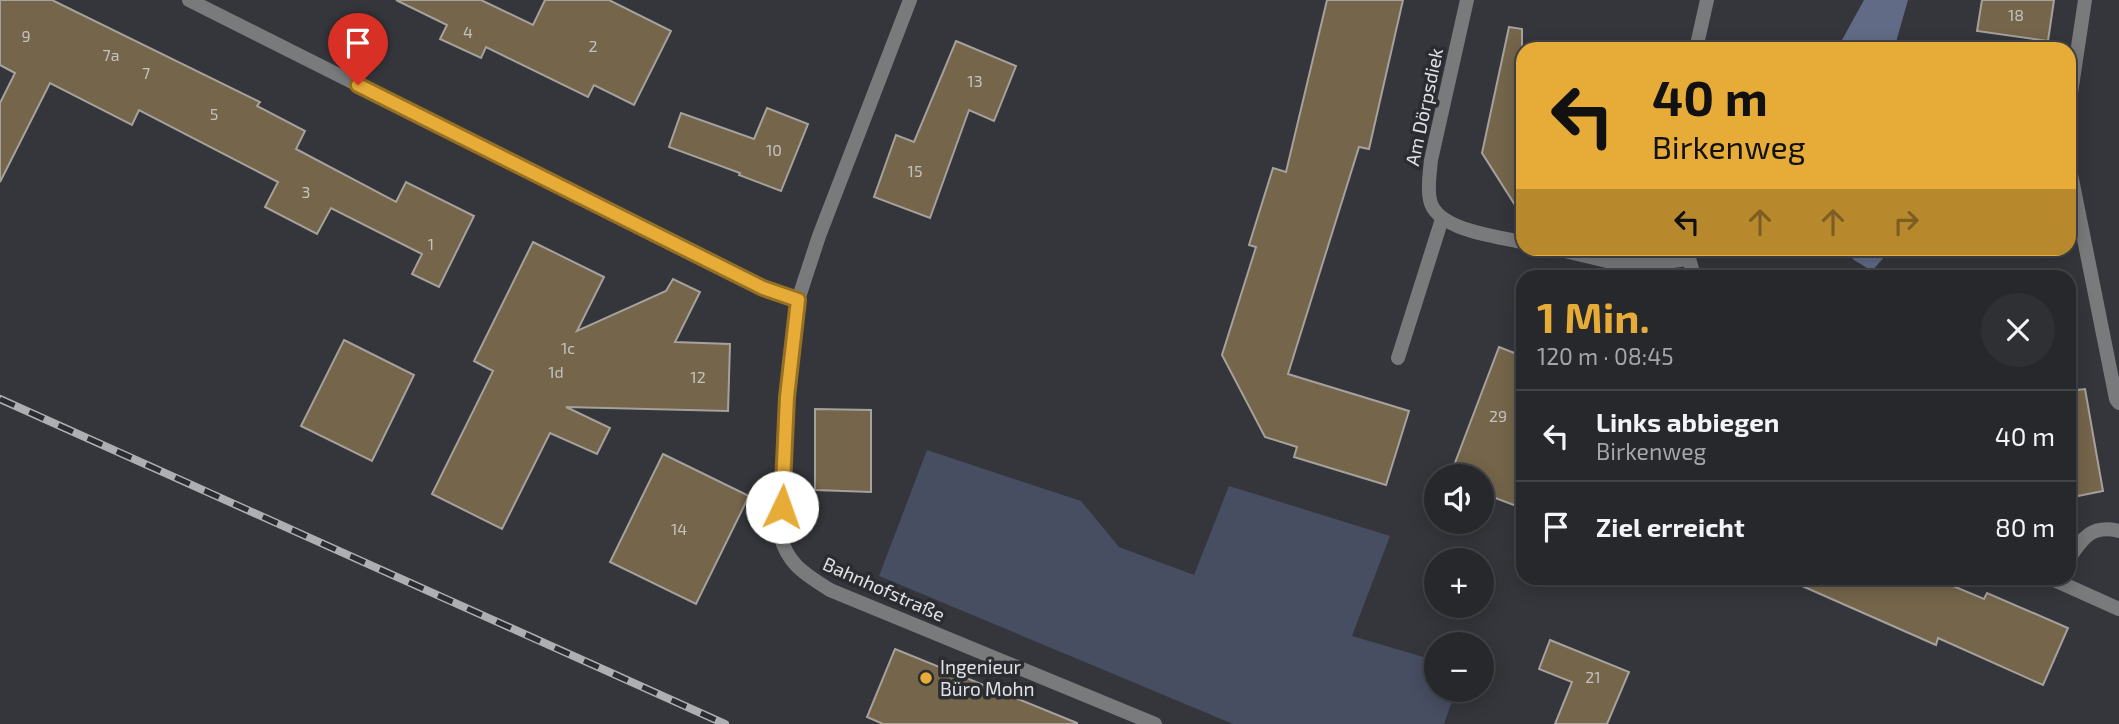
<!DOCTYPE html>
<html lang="de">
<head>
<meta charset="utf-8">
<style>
  body { margin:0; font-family:"Exo 2",sans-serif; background:#2f3034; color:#f1f3f6; height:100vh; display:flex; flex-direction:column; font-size:26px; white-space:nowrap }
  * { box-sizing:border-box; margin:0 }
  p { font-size:23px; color:#a4a6a9 }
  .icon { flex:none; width:38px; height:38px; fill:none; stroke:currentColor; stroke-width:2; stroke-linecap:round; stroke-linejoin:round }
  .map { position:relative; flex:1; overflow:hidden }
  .sheet { position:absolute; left:1516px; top:270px; width:560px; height:315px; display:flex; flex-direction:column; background:#27282c; border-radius:21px; box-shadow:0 4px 18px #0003,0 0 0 2px #434448 }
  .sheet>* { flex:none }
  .hud { position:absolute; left:1516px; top:42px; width:560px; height:214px; border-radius:21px; box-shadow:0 4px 18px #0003,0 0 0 2px #434448; background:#e7ac37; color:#111; overflow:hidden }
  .buttons { position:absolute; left:1424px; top:464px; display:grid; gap:14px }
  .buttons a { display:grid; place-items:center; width:70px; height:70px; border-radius:50%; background:#27282c; box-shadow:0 4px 18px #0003,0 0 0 2px #434448; font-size:35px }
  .pin { position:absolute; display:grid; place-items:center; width:60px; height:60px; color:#fff; margin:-72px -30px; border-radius:50% 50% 50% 0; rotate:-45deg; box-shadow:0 0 7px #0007 }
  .pin .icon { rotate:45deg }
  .me { position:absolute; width:77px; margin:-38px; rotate:3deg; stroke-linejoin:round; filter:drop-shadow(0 0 5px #0008) }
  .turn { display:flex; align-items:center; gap:24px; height:147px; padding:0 21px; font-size:32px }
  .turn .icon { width:91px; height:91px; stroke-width:2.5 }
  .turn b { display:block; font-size:49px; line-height:60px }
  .lanes { display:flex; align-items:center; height:66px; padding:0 21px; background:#0003; justify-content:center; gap:35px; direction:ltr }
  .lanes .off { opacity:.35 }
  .round { display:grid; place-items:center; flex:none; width:74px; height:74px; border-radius:37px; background:#2f3034 }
  .summary { display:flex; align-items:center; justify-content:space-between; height:119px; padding:0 21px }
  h1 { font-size:42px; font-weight:700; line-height:52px; color:#e7ac37 }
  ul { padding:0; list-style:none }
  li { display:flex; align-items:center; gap:21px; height:91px; padding:0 21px; border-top:2px solid #434448 }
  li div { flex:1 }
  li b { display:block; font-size:26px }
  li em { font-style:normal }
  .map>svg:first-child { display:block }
  .green { fill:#474e62 }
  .water { fill:#626b85 }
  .building { fill:#74654b; stroke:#a5a19c; stroke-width:2 }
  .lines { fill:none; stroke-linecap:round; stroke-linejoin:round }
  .street { stroke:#797a7c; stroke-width:14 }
  .rail-casing { stroke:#adafb2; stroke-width:8 }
  .rail { stroke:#2a2c31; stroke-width:5; stroke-dasharray:16; stroke-linecap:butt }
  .route-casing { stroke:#967024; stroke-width:18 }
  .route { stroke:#e7ac37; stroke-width:12 }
  .poi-dot { fill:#e7ac37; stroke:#2a2c31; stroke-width:2.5 }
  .labels { text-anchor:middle; stroke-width:7; stroke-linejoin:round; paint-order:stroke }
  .number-label { font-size:16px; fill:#c5c2be }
  .street-label { font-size:19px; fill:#e0e1e4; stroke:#2a2c31 }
  .poi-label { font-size:19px; fill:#e0e1e4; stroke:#2a2c31; text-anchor:start }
</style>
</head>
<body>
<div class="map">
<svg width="2119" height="724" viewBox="0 0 2119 724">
  <rect width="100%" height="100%" fill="#34363b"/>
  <!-- green -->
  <polygon class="green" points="927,450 1081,501 1119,547 1194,575 1229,486 1390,536 1352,636 1437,661 1437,690 1456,690 1444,724 1233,724 879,576"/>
  <!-- water -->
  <g class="water">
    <polygon points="1864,0 1908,0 1894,49 1837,49"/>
    <polygon points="1844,249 1885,249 1886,255 1872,271 1854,260"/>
  </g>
  <!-- building -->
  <g class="building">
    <polygon points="0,0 52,0 260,102 257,106 305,131 296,149 396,202 406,182 474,216 439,287 412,274 422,254 331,208 317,234 265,207 278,182 139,110 132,125 50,83 0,182 0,103 15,73 0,65"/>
    <polygon points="396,0 481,0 533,25 545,0 609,0 671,31 634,105 594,85 588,97 486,47 481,58 440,39 447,25"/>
    <polygon points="1327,0 1403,0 1369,149 1359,147 1288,374 1409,411 1386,485 1294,457 1297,447 1265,437 1222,355 1256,247 1249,245 1273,168 1286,172"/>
    <polygon points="1982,0 2054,0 2048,41 1977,31"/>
    <polygon points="1509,27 1522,29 1522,216 1482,153"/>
    <polygon points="956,41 1016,66 994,121 969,110 930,218 874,197 896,135 914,142"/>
    <polygon points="767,108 808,124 781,191 739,175 740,173 669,147 681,113 754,139"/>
    <polygon points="533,242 604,277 577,331 666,291 673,279 700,292 675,342 730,344 728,411 566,407 610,428 597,454 550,433 502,529 432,494 493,371 474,361"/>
    <polygon points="344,340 414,375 372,461 301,426"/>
    <polygon points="1499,347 1522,356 1522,508 1482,493 1482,476 1450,476"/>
    <polygon points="2085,389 2103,491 2068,498 2068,391"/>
    <polygon points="815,409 871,410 871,492 815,490"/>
    <polygon points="663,454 749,496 696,604 610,562"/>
    <polygon points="1784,578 1934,578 1984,599 1987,593 2068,628 2043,685 1938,638 1936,645"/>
    <polygon points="1550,640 1629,672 1607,724 1555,724 1572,682 1539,669"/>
    <polygon points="895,649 1077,723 1077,724 883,724 867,717"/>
  </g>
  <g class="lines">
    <!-- street -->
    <g class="street">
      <polyline points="189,0 763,288 798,300"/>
      <path d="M 910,0 L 819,236 L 798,300 L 787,397 L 780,535 C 788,565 805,574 830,590 L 1155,724"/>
      <path d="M 1467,0 L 1431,160 C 1430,173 1427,187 1430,200 C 1436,230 1496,236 1522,242"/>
      <polyline points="1696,49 1707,0"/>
      <polyline points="2068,113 2085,0"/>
      <polyline points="2068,159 2116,399 2119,403"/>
      <polyline points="1552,248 1611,262 1639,265 1689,259"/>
      <polyline points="1686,248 1694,276"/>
      <polyline points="1398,358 1442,219"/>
      <path d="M 2068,560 C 2082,539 2091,524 2119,531"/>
      <polyline points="2050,578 2119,609"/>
    </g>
    <defs>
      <polyline id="rail" points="0,399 725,724"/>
    </defs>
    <!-- rail casing -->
    <use href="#rail" class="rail-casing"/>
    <!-- rail -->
    <use href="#rail" class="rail"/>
  </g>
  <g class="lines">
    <defs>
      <polyline id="route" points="358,85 763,288 798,300 787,397 782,507"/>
    </defs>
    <!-- route casing -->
    <use href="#route" class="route-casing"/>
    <!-- route -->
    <use href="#route" class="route"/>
  </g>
  <!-- markers -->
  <circle class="poi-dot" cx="926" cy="678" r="7"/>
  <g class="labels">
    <!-- number labels -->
    <g class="number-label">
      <text x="2016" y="21">18</text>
      <text x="468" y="38">4</text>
      <text x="26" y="42">9</text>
      <text x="593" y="52">2</text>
      <text x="111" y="61">7a</text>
      <text x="146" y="79">7</text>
      <text x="975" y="87">13</text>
      <text x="214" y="120">5</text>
      <text x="774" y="156">10</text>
      <text x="915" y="177">15</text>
      <text x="306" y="198">3</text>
      <text x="431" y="250">1</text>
      <text x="568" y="354">1c</text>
      <text x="556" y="378">1d</text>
      <text x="698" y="383">12</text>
      <text x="1498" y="422">29</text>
      <text x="679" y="535">14</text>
      <text x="1593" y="683">21</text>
    </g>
    <!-- street labels -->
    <g class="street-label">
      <text transform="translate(1424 107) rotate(-78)" y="7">Am Dörpsdiek</text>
      <text transform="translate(884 589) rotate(24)" y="7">Bahnhofstraße</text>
    </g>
    <!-- poi labels -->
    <g class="poi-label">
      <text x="940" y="674">Ingenieur<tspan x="940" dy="22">Büro Mohn</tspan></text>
    </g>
  </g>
</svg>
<div class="buttons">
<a><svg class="icon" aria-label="sound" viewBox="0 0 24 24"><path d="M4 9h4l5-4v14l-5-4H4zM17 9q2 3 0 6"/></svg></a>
<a>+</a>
<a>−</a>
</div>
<div class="pin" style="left:358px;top:85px;background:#d93025"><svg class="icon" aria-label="arrive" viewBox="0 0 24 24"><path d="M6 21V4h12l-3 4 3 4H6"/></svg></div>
<svg class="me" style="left:782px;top:507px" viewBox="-20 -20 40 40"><circle r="19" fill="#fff"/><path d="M0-13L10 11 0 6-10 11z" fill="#e7ac37"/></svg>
<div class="hud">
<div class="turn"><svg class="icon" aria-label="left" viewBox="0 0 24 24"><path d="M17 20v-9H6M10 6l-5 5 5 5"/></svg><div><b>40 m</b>Birkenweg</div></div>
<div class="lanes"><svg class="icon" aria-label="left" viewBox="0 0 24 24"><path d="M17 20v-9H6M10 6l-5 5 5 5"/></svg><svg class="icon off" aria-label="ahead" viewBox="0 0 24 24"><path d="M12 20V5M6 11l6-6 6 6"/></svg><svg class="icon off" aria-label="ahead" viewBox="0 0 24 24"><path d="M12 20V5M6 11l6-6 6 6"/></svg><svg class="icon off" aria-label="right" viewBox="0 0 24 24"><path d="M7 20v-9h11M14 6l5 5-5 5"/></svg></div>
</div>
<section class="sheet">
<div class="summary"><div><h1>1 Min.</h1><p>120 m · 08:45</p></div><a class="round"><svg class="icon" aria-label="close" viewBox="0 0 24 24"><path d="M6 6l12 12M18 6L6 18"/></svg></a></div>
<ul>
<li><svg class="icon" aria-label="left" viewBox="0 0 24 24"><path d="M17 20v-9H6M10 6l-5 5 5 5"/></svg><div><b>Links abbiegen</b><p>Birkenweg</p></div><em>40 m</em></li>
<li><svg class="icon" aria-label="arrive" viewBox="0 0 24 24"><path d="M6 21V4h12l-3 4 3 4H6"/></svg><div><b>Ziel erreicht</b></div><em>80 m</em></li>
</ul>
</section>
</div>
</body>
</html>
